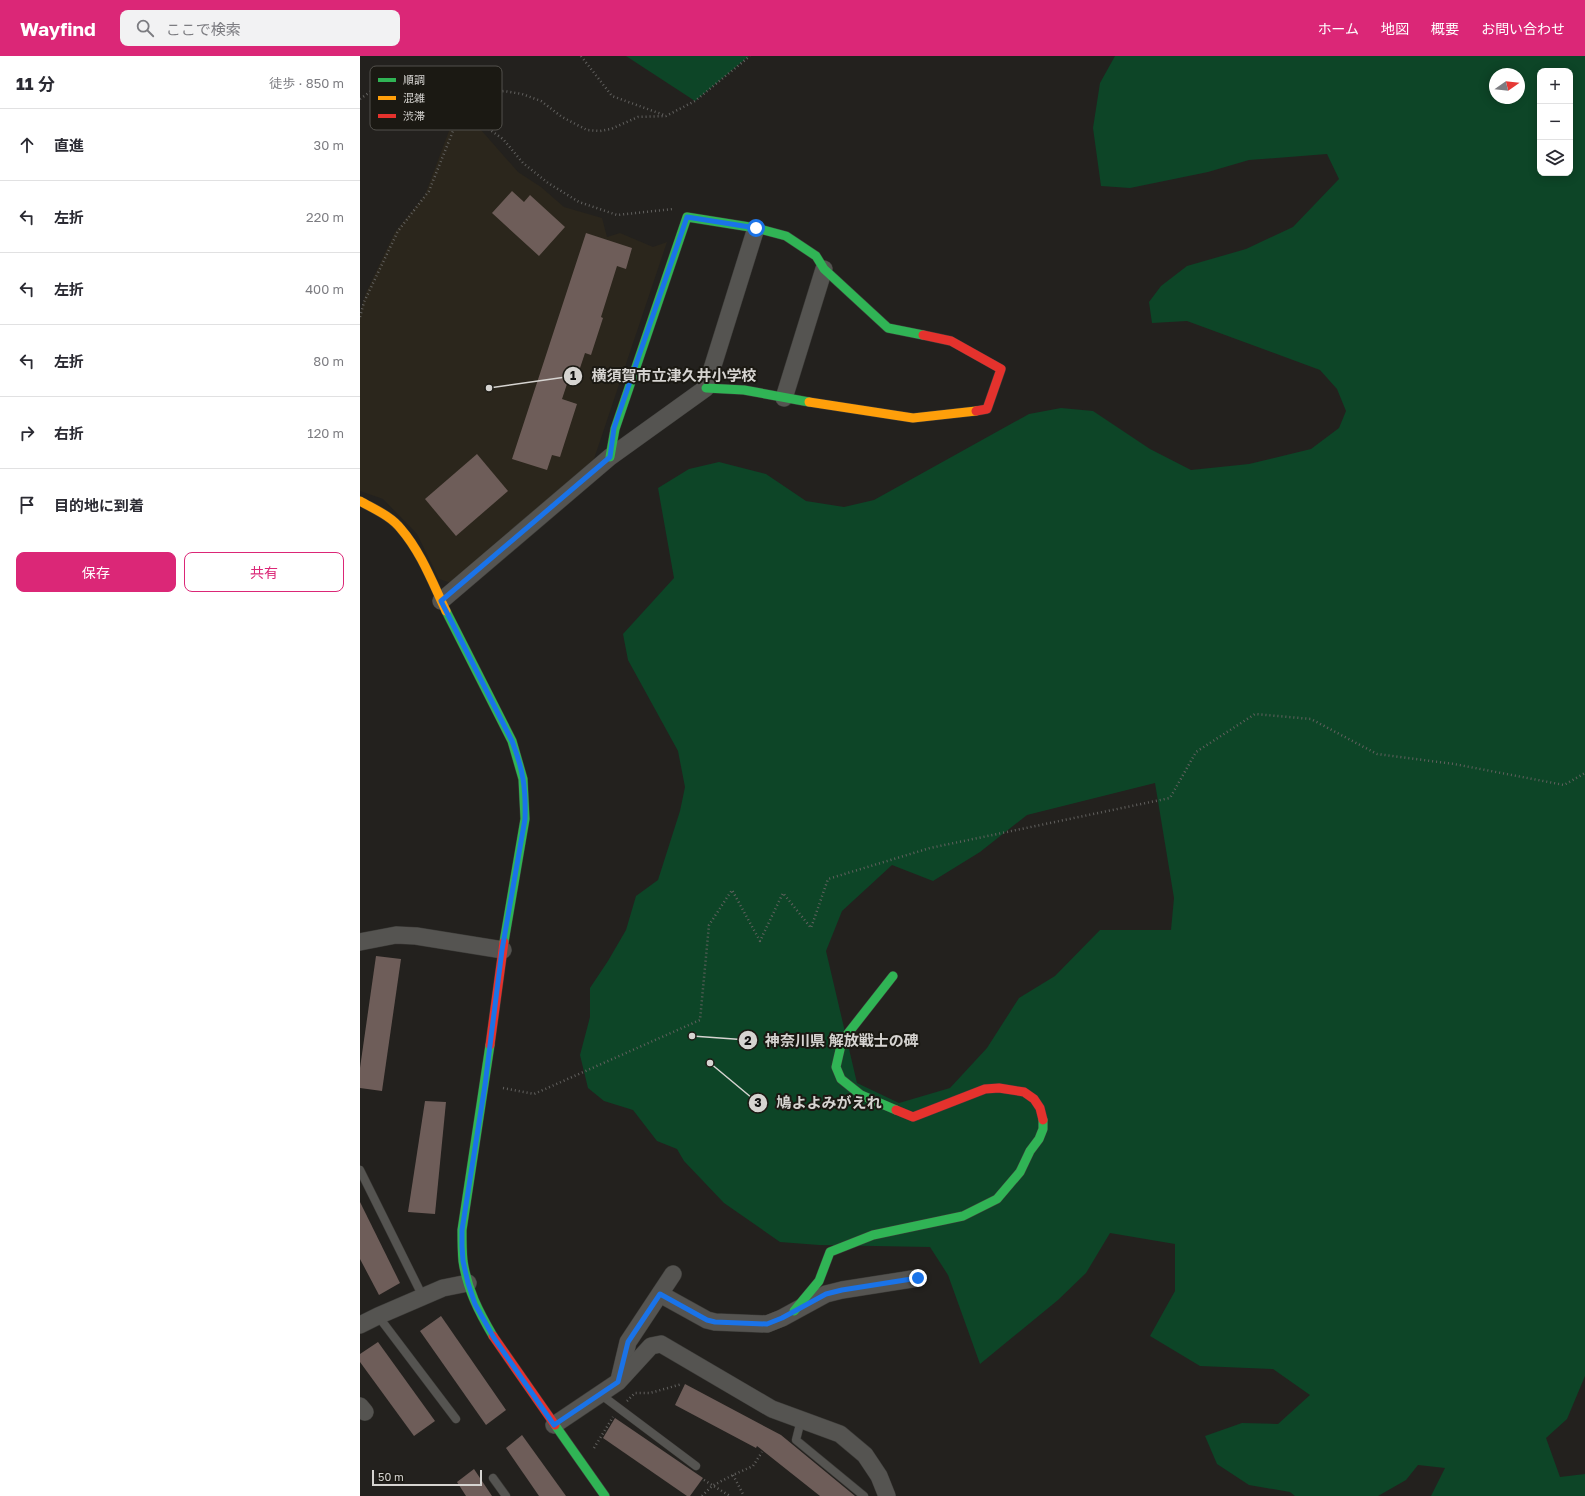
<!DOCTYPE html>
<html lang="ja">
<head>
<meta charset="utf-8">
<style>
	:root { --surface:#fff; --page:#f2f2f3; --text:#2b2b33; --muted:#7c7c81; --line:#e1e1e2; --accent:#db2777 }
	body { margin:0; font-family:"Golos Text","Noto Sans JP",sans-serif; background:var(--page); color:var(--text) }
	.controls { position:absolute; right:12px; top:12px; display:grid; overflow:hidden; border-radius:8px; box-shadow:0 2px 10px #0003 }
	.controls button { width:36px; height:36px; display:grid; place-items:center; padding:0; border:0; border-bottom:1px solid var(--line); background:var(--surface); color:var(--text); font:20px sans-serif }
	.compass { position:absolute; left:1129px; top:12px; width:36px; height:36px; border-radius:50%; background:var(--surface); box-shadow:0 2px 10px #0003; rotate:76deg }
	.scale { position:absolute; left:12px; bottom:10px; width:110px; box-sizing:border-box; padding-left:4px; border:2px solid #d6d4d1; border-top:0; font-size:11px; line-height:14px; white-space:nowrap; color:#d6d4d1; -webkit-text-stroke:3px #1b1913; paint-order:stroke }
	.stop { position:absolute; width:12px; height:12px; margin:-9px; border:3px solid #1a73e8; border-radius:50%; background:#fff }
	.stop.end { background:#1a73e8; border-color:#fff; box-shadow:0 1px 4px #0008 }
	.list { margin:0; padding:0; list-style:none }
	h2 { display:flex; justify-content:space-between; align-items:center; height:52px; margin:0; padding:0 16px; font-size:17px }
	h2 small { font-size:13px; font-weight:400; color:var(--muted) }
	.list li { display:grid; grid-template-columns:26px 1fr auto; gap:12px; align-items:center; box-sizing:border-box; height:72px; padding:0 16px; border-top:1px solid var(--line) }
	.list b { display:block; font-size:15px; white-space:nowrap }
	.list em { font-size:13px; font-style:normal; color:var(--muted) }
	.actions { display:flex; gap:8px; padding:12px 16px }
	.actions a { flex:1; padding:9px 0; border:1px solid var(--accent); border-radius:8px; text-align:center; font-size:14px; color:var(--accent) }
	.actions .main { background:var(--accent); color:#fff }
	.icon { flex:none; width:22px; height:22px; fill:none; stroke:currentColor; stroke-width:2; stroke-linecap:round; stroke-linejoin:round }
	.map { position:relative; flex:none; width:1225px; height:1440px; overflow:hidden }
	header { display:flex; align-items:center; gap:24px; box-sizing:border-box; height:56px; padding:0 20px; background:var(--accent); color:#fff }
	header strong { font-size:19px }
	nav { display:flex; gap:22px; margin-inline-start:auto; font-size:14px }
	.search { width:280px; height:36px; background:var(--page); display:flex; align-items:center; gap:10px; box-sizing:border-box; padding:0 14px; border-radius:8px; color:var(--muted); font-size:15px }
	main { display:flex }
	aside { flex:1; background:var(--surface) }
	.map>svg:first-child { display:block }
</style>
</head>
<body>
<header>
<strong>Wayfind</strong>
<div class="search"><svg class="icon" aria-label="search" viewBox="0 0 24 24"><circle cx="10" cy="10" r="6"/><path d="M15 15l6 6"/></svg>ここで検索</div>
<nav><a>ホーム</a><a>地図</a><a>概要</a><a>お問い合わせ</a></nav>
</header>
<main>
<aside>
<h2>11 分<small>徒歩 · 850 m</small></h2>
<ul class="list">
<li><svg class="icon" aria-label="ahead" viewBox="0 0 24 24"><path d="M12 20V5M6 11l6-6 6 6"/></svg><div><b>直進</b></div><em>30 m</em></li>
<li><svg class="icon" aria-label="left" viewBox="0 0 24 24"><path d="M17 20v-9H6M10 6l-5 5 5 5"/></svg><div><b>左折</b></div><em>220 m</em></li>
<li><svg class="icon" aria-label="left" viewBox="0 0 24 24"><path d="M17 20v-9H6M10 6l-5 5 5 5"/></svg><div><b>左折</b></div><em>400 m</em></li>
<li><svg class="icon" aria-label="left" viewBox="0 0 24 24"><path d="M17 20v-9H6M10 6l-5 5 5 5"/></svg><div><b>左折</b></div><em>80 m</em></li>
<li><svg class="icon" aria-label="right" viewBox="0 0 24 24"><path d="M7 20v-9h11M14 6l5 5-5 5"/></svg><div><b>右折</b></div><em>120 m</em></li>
<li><svg class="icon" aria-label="arrive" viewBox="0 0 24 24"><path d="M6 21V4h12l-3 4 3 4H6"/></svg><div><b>目的地に到着</b></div></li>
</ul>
<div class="actions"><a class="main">保存</a><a>共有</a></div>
</aside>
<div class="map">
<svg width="1225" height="1440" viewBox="0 0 1225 1440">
	<rect width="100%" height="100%" fill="#23211e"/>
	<polygon fill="#2b261c" points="95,59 122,75 158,116 181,131 204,151 242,162 247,181 260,177 293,191 307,186 233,406 91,527 79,523 57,478 23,443 0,435 0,257 6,237 35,176 65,139"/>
	<g fill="#0d4527" fill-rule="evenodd">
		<polygon points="266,0 389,0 335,45"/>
		<path d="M755,0h470v1320l-18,43 -21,19 14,39 25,-3v22h-154l14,-28 -27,-3 -12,15 -28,16h-83l-5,-4 -41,-7 -32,-21 -12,-28 37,-13 36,1 32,-29 -37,-26 -73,-3 -50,-30 25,-45v-47l-65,-11 -24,40 -28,27 -78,64 -32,-89 -18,-28 -111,-2 -39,-3 -56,-39 -40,-42 -7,-12 -20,-8 -24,-31 -29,-9 -16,-13 -8,-33 10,-38v-29l18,-27 18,-31 10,-34 22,-16 22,-69 5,-24 -7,-36 -50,-91 -5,-26 51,-56 -16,-90 31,-19 30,-7 47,12 40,27 38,6 30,-7 155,-86 32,-6 32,3 57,38 41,21 58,-6 62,-15 28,-21 7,-17 -9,-22 -17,-19 -133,-49 -35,2 -3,-21 12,-16 26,-20 59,-17 47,-22 46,-48 -12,-25 -78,6 -41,12 -78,16 -29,-2 -8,-58 7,-45zM1180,15h30v102h-30zM1135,18h24v24h-24zM795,727l19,115 -3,32h-71l-45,46 -36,22 -32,50 -37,40 -51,15 -42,-20 -31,-132 16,-40 50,-46 41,16 47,-29 47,-37z"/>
	</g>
	<g fill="#6e5d59">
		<polygon points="152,135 164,146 170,139 205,171 179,200 132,157"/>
		<polygon points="226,177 272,192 266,213 257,210 241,261 243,262 231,299 225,297 219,315 212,313 202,343 217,348 200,401 192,399 187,414 152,403"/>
		<polygon points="117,398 148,435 96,480 65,443"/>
		<polygon points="16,900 41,903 22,1035 0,1032 0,1012"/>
		<polygon points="65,1045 86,1046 75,1158 48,1156"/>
		<polygon points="0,1146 40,1227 19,1239 0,1203"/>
		<polygon points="81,1260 146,1354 126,1369 60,1275"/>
		<polygon points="18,1286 75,1365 54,1380 0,1306 0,1298"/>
		<polygon points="325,1328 421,1379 495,1440 460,1440 397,1390 396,1392 315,1349"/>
		<polygon points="255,1362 343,1422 330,1440 327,1440 243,1382"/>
		<polygon points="162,1379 206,1440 179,1440 146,1392"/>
		<polygon points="114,1413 132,1440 106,1440 97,1426"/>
	</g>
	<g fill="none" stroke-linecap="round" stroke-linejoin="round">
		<defs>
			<g id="lane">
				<polyline points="0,1114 63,1241"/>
				<polyline points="18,1260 96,1363"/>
				<polyline points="240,1338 336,1410"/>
				<polyline points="441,1364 436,1384 504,1440"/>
				<polyline points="133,1422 146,1440"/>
			</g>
			<g id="street">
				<polyline points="424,342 464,213"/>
				<polyline points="81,545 250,401 346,332 396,172"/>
				<polyline points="0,886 36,879 56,880 143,894"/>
				<polyline points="300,1238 347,1264 355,1266 407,1268 422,1262 466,1238 482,1234 558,1222"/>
				<polyline points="0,1269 18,1260 83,1232 108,1227"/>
				<polyline points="259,1324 268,1286 313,1218"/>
				<polyline points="0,1350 5,1356"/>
				<polyline points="194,1369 258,1326 291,1290 301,1288 412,1353 480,1378 505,1399 519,1420 527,1440"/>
			</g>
			<g id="fast">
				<polyline points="346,332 384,334 449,346"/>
				<polyline points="250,401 255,373 327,161 396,172 426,180 456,200 464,213 528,272 563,279"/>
				<polyline points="86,555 152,685 163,723 165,763 144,886"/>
				<polyline points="533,920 482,985 476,1011 481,1023 501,1039 536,1054"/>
				<path d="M130,989l-28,185c0,10 0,21 1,31 4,28 16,51 30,75"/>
				<polyline points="434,1255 459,1225 470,1196 513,1179 603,1160 637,1143 660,1116 670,1095 679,1083 683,1073 683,1064"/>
				<polyline points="195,1369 245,1440"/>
			</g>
			<g id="slow">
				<polyline points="449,346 553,362 616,355"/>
				<path d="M0,445c14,8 31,15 41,28 20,23 32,55 45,82"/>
			</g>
			<g id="jam">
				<polyline points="563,279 591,285 641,313 627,353 616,355"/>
				<polyline points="130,989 144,886"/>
				<polyline points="536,1054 553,1061 625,1033 639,1032 664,1036 674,1043 680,1052 683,1064"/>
				<polyline points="133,1280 195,1369"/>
			</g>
		</defs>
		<use href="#lane" stroke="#3c3b38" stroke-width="9"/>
		<use href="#street" stroke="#3c3b38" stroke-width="18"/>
		<use href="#fast" stroke="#3c3b38" stroke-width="10"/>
		<use href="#slow" stroke="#3c3b38" stroke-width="10"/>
		<use href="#jam" stroke="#3c3b38" stroke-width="10"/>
		<g stroke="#62615f" stroke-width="2.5" stroke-dasharray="1 3" stroke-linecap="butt">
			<polyline points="221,0 252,40 304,59"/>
			<polyline points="0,43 17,31 37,30 103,50 113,62 143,83 163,107 188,127 219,146 257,159 313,153"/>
			<polyline points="0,261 4,246 38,175 69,135 103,50 119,38 144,35 162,38 181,45 202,61 227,74 240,75 251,73 278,61 306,60 335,45 390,0"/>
			<polyline points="143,1032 174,1038 340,964 349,869 372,834 400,885 423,837 451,872 468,823 570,792 810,742 836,696 895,658 951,663 1017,698 1094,708 1204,729 1225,717"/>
			<polyline points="267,1345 275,1337 290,1337 322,1328"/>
			<polyline points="234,1392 253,1361"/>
			<polyline points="373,1419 384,1440"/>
			<polyline points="344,1424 370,1440"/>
			<polyline points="342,1440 352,1430 373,1419 393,1410 402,1396"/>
		</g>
		<use href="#lane" stroke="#555451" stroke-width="8"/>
		<use href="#street" stroke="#555451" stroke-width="17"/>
		<use href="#fast" stroke="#30b455" stroke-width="9"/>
		<use href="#slow" stroke="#ff9f0a" stroke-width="9"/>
		<use href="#jam" stroke="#e5322d" stroke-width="9"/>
	</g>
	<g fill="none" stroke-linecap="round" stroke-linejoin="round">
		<path stroke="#1a73e8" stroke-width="5" d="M396,172l-69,-11 -73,211 -4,29 -169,144 71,140c11,28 14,47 13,78l-23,131 -17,135 -23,145v16l1,15 5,22 7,21 19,34 60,87 64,-43 10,-40 32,-48 47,26 8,2 52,2 15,-6 44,-24 16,-4 76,-12"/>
	</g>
	<rect x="10" y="10" width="132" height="64" rx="6" fill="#1b1913" stroke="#53514c" stroke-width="1"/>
	<rect x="18" y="22" width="18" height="4" fill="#30b455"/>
	<rect x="18" y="40" width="18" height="4" fill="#ff9f0a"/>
	<rect x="18" y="58" width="18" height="4" fill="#e5322d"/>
	<g font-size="11" fill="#d6d4d1">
		<text x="43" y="28">順調</text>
		<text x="43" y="46">混雑</text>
		<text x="43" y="64">渋滞</text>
	</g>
	<path fill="none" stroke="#d6d4d1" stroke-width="1.5" d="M129 332L213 320M332 980L388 984M350 1007L398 1047"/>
	<g fill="#d6d4d1" stroke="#1b1913" stroke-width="1.5">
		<circle cx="129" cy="332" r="4"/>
		<circle cx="332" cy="980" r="4"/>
		<circle cx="350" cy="1007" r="4"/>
		<circle cx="213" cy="320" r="10"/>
		<circle cx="388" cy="984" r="10"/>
		<circle cx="398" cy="1047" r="10"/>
	</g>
	<g font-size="12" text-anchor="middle" font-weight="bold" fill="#111">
		<text x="213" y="324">1</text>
		<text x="388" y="989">2</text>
		<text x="398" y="1051">3</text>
	</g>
	<g font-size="15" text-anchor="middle" font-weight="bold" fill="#d6d4d1" stroke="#1b1913" stroke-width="4" stroke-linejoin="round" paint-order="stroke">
		<text x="314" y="325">横須賀市立津久井小学校</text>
		<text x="482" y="990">神奈川県 解放戦士の碑</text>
		<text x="469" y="1052">鳩よよみがえれ</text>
	</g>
</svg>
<div class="controls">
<button>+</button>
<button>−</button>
<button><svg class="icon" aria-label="layers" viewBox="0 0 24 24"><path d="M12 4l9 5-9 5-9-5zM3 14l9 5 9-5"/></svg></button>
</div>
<svg class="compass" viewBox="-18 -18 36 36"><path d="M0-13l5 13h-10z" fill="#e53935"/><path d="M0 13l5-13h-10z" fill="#7c7c81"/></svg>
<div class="scale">50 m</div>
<div class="stop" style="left:396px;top:172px"></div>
<div class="stop end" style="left:558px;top:1222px"></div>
</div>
</main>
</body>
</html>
